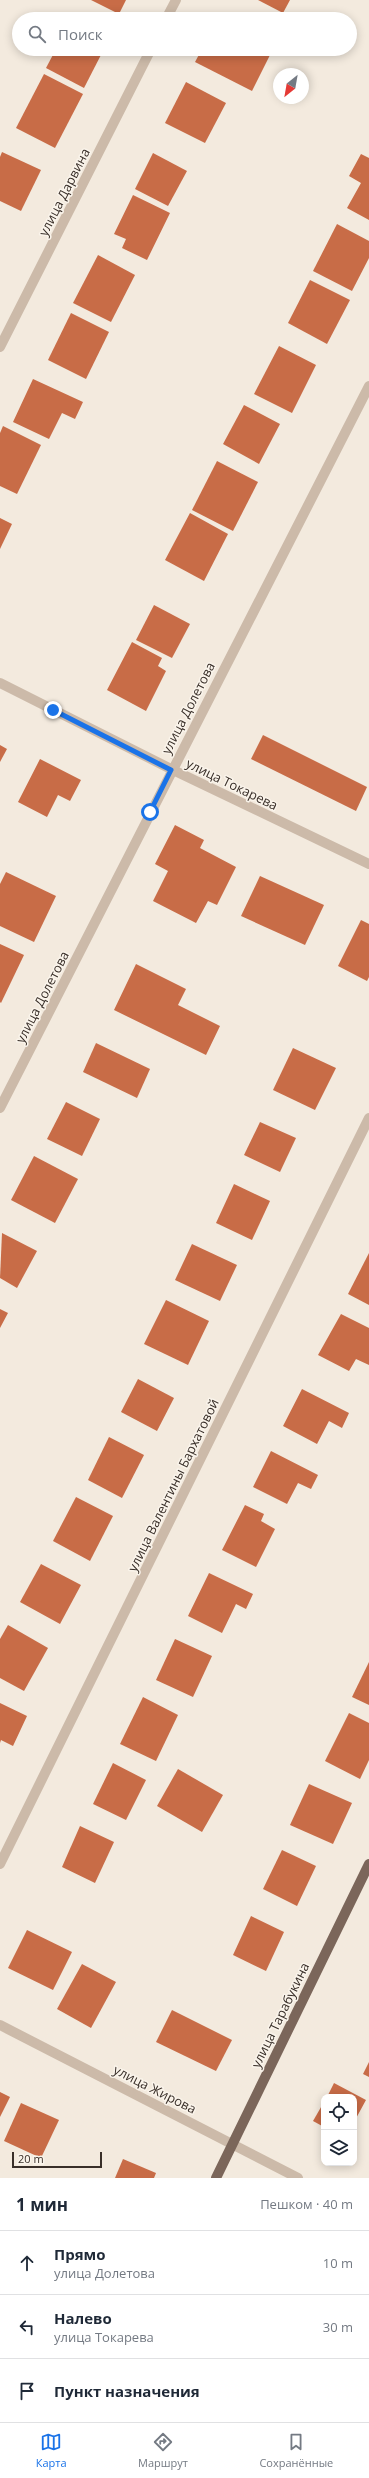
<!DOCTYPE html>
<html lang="ru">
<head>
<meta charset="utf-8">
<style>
	:root { --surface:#fff; --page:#f6f6f7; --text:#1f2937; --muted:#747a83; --line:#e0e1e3; --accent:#1a73e8 }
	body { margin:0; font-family:"Open Sans",sans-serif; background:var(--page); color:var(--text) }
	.controls { position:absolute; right:12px; bottom:12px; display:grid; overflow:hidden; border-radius:8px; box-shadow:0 2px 10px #0003 }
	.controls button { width:36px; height:36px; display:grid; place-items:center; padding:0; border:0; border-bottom:1px solid var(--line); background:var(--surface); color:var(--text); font:20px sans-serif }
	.compass { position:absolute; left:273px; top:68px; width:36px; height:36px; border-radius:50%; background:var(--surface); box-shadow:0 2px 10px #0003; rotate:211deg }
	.scale { position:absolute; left:12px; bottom:10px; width:90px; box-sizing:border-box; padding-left:4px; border:2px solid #392f29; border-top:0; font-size:11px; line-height:14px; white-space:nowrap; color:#392f29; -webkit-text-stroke:3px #faf4eb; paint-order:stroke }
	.stop { position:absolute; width:12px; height:12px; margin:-9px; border:3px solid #1a73e8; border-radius:50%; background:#fff }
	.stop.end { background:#1a73e8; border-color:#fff; box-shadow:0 1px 4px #0008 }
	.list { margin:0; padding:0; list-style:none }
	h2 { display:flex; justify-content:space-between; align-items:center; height:52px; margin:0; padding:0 16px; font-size:17px }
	h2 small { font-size:13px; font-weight:400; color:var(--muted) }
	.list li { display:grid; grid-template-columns:26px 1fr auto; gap:12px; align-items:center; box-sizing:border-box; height:64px; padding:0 16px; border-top:1px solid var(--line) }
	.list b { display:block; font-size:15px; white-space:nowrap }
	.list p { margin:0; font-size:13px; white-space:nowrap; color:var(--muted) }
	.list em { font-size:13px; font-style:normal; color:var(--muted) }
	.icon { flex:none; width:22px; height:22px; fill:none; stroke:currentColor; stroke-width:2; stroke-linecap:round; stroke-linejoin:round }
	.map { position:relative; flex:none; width:369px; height:2178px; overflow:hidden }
	.search { position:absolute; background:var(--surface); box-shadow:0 2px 10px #0003; left:12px; right:12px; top:12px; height:44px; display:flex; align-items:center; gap:10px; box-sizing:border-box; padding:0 14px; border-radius:22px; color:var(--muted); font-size:15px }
	.sheet { height:244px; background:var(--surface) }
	nav { display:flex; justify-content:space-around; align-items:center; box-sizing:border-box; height:56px; border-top:1px solid var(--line); background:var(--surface); font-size:11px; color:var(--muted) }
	nav a { display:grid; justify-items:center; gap:2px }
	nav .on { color:var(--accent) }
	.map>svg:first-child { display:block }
</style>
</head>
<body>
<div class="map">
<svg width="369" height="2178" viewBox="0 0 369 2178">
	<rect width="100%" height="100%" fill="#f3eade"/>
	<g fill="#c86c47">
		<polygon points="91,0 126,0 119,14"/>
		<polygon points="258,0 290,0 283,13"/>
		<polygon points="56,49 104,49 84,88 46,68"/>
		<polygon points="202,49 260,49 270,55 252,91 195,62"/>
		<polygon points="44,74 83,94 55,148 16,128"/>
		<polygon points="186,82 226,103 205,143 165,123"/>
		<polygon points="2,152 41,170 21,211 0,201 0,157"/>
		<polygon points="153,153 187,171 168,206 135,189"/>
		<polygon points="361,154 369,158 369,220 347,208 361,183 349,176"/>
		<polygon points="133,195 170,213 147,260 122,248 126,239 114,234"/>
		<polygon points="337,224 369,241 369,258 352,291 313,271"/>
		<polygon points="98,255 135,275 111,322 73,303"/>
		<polygon points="310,280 350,300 327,344 288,323"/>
		<polygon points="71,313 109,332 86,379 48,360"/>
		<polygon points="279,346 316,365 292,413 254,394"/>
		<polygon points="33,379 83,402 75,419 62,413 49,439 13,422"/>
		<polygon points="244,405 280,424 259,464 223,444"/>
		<polygon points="3,426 41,445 17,494 0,486 0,433"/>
		<polygon points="217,461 258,482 233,531 192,510"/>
		<polygon points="190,513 228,534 204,581 165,560"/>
		<polygon points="0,518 12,524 0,549"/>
		<polygon points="154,605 190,624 172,658 136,640"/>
		<polygon points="132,642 162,658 158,666 166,671 146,711 107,690"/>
		<polygon points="263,735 367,787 356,811 251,759"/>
		<polygon points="0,745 7,749 0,762"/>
		<polygon points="40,759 81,780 70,801 58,795 47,817 18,802"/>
		<polygon points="175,825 204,840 200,848 236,867 217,905 208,901 196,923 153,901 168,871 155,864"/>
		<polygon points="6,872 56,896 34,942 0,926 0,884"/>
		<polygon points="260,876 324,905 305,945 241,916"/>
		<polygon points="361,920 369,924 369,977 367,981 338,966"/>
		<polygon points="0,944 24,955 1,1003 0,1002"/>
		<polygon points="136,964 186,989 178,1005 220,1026 206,1055 114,1010"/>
		<polygon points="96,1043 150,1069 137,1098 83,1072"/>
		<polygon points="293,1048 336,1068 315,1110 273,1090"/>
		<polygon points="66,1102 100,1119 82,1156 47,1139"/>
		<polygon points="260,1122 296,1138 280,1172 244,1155"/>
		<polygon points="34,1156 78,1179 55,1223 11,1200"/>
		<polygon points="234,1184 270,1201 252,1240 216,1223"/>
		<polygon points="2,1233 37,1251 17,1288 0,1278"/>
		<polygon points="192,1244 237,1265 220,1301 175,1280"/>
		<polygon points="369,1253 369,1305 348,1294"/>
		<polygon points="166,1300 209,1321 188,1365 144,1344"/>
		<polygon points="0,1309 8,1313 0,1328"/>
		<polygon points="341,1314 369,1328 369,1365 356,1359 349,1371 318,1355"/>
		<polygon points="138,1379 174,1398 157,1431 121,1412"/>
		<polygon points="302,1389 349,1413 342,1428 329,1421 317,1444 283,1426"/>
		<polygon points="109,1437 144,1455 122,1498 88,1480"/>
		<polygon points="271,1451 318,1475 311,1489 298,1483 287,1504 253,1487"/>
		<polygon points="76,1497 113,1516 90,1561 53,1541"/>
		<polygon points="245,1505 264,1514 261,1521 275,1529 256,1567 222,1550"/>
		<polygon points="41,1564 81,1585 60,1624 20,1602"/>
		<polygon points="209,1573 253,1594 246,1609 236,1604 222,1633 188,1616"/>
		<polygon points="8,1625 48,1648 24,1691 0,1678 0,1639"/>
		<polygon points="175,1639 212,1656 193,1697 156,1680"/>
		<polygon points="369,1662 369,1705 352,1697"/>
		<polygon points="143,1697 178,1715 156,1761 120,1744"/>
		<polygon points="0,1703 27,1716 13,1746 1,1740 0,1743"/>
		<polygon points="349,1713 369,1723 369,1760 360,1779 325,1761"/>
		<polygon points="113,1763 146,1780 126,1820 93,1804"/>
		<polygon points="178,1769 223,1795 202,1832 157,1806"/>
		<polygon points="309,1784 352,1803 333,1844 290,1825"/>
		<polygon points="80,1826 114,1842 95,1883 62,1867"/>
		<polygon points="282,1850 316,1866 297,1906 263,1889"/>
		<polygon points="251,1916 284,1932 266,1971 233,1955"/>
		<polygon points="27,1930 72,1952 53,1990 8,1968"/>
		<polygon points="82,1964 116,1982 91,2028 57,2009"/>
		<polygon points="172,2010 232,2040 216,2071 156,2042"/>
		<polygon points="369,2062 369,2077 363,2074"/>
		<polygon points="334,2083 366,2100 354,2122 354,2097 327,2097"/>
		<polygon points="0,2092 10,2097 0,2117"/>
		<polygon points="324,2102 324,2127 313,2121"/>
		<polygon points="21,2103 59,2120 41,2158 4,2141"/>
		<polygon points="123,2159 156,2173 154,2178 115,2178"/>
	</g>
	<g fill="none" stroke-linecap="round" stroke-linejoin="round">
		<g stroke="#ccbaa9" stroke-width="10">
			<polyline points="166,19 176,0"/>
			<polyline points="0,347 151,49"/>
			<polyline points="0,683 171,769 369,864"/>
			<polyline points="0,1108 369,386"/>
			<polyline points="0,1864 369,1118"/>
			<polyline points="0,2025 298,2178"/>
		</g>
		<polyline stroke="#7b665a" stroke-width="10" points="216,2178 369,1864"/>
	</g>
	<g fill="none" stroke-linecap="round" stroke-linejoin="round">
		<polyline stroke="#1a73e8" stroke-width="5" points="53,710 171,770 150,812"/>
	</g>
	<g text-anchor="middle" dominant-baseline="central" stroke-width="3" stroke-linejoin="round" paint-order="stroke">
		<g font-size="13" fill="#392f29" stroke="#faf4eb">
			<text transform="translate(64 192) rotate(-63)">улица Дарвина</text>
			<text transform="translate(188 708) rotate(-63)">улица Долетова</text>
			<text transform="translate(232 784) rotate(26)">улица Токарева</text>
			<text transform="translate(42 997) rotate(-63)">улица Долетова</text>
			<text transform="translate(173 1485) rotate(-64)">улица Валентины Бархатовой</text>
			<text transform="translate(280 2015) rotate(-64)">улица Тарабукина</text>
			<text transform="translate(155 2089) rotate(27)">улица Жирова</text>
		</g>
	</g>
</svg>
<div class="controls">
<button><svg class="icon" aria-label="locate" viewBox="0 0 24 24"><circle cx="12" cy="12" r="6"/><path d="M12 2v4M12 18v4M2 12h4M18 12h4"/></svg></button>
<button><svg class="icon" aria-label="layers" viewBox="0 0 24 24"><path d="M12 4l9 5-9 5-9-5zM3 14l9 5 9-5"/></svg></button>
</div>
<svg class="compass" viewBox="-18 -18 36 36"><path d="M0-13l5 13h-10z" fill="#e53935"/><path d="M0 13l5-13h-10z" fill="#747a83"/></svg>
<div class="scale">20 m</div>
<div class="stop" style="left:150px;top:812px"></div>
<div class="stop end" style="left:53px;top:710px"></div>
<div class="search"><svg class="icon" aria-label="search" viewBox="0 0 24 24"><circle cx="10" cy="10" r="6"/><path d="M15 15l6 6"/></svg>Поиск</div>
</div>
<section class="sheet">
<h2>1 мин<small>Пешком · 40 m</small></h2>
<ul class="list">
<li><svg class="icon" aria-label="ahead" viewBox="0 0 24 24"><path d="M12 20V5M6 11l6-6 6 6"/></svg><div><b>Прямо</b><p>улица Долетова</p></div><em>10 m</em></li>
<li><svg class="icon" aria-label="left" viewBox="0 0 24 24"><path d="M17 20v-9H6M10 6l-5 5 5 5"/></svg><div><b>Налево</b><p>улица Токарева</p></div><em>30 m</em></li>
<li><svg class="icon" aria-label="arrive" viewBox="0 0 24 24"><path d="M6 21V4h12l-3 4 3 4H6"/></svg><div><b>Пункт назначения</b></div></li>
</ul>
</section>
<nav>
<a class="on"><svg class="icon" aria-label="map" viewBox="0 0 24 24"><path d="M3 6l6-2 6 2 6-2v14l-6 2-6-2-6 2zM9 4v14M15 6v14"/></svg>Карта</a>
<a><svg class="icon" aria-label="directions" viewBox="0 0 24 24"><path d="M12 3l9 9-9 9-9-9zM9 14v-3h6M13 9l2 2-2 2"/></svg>Маршрут</a>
<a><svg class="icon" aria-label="saved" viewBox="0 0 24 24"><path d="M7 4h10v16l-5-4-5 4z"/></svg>Сохранённые</a>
</nav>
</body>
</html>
